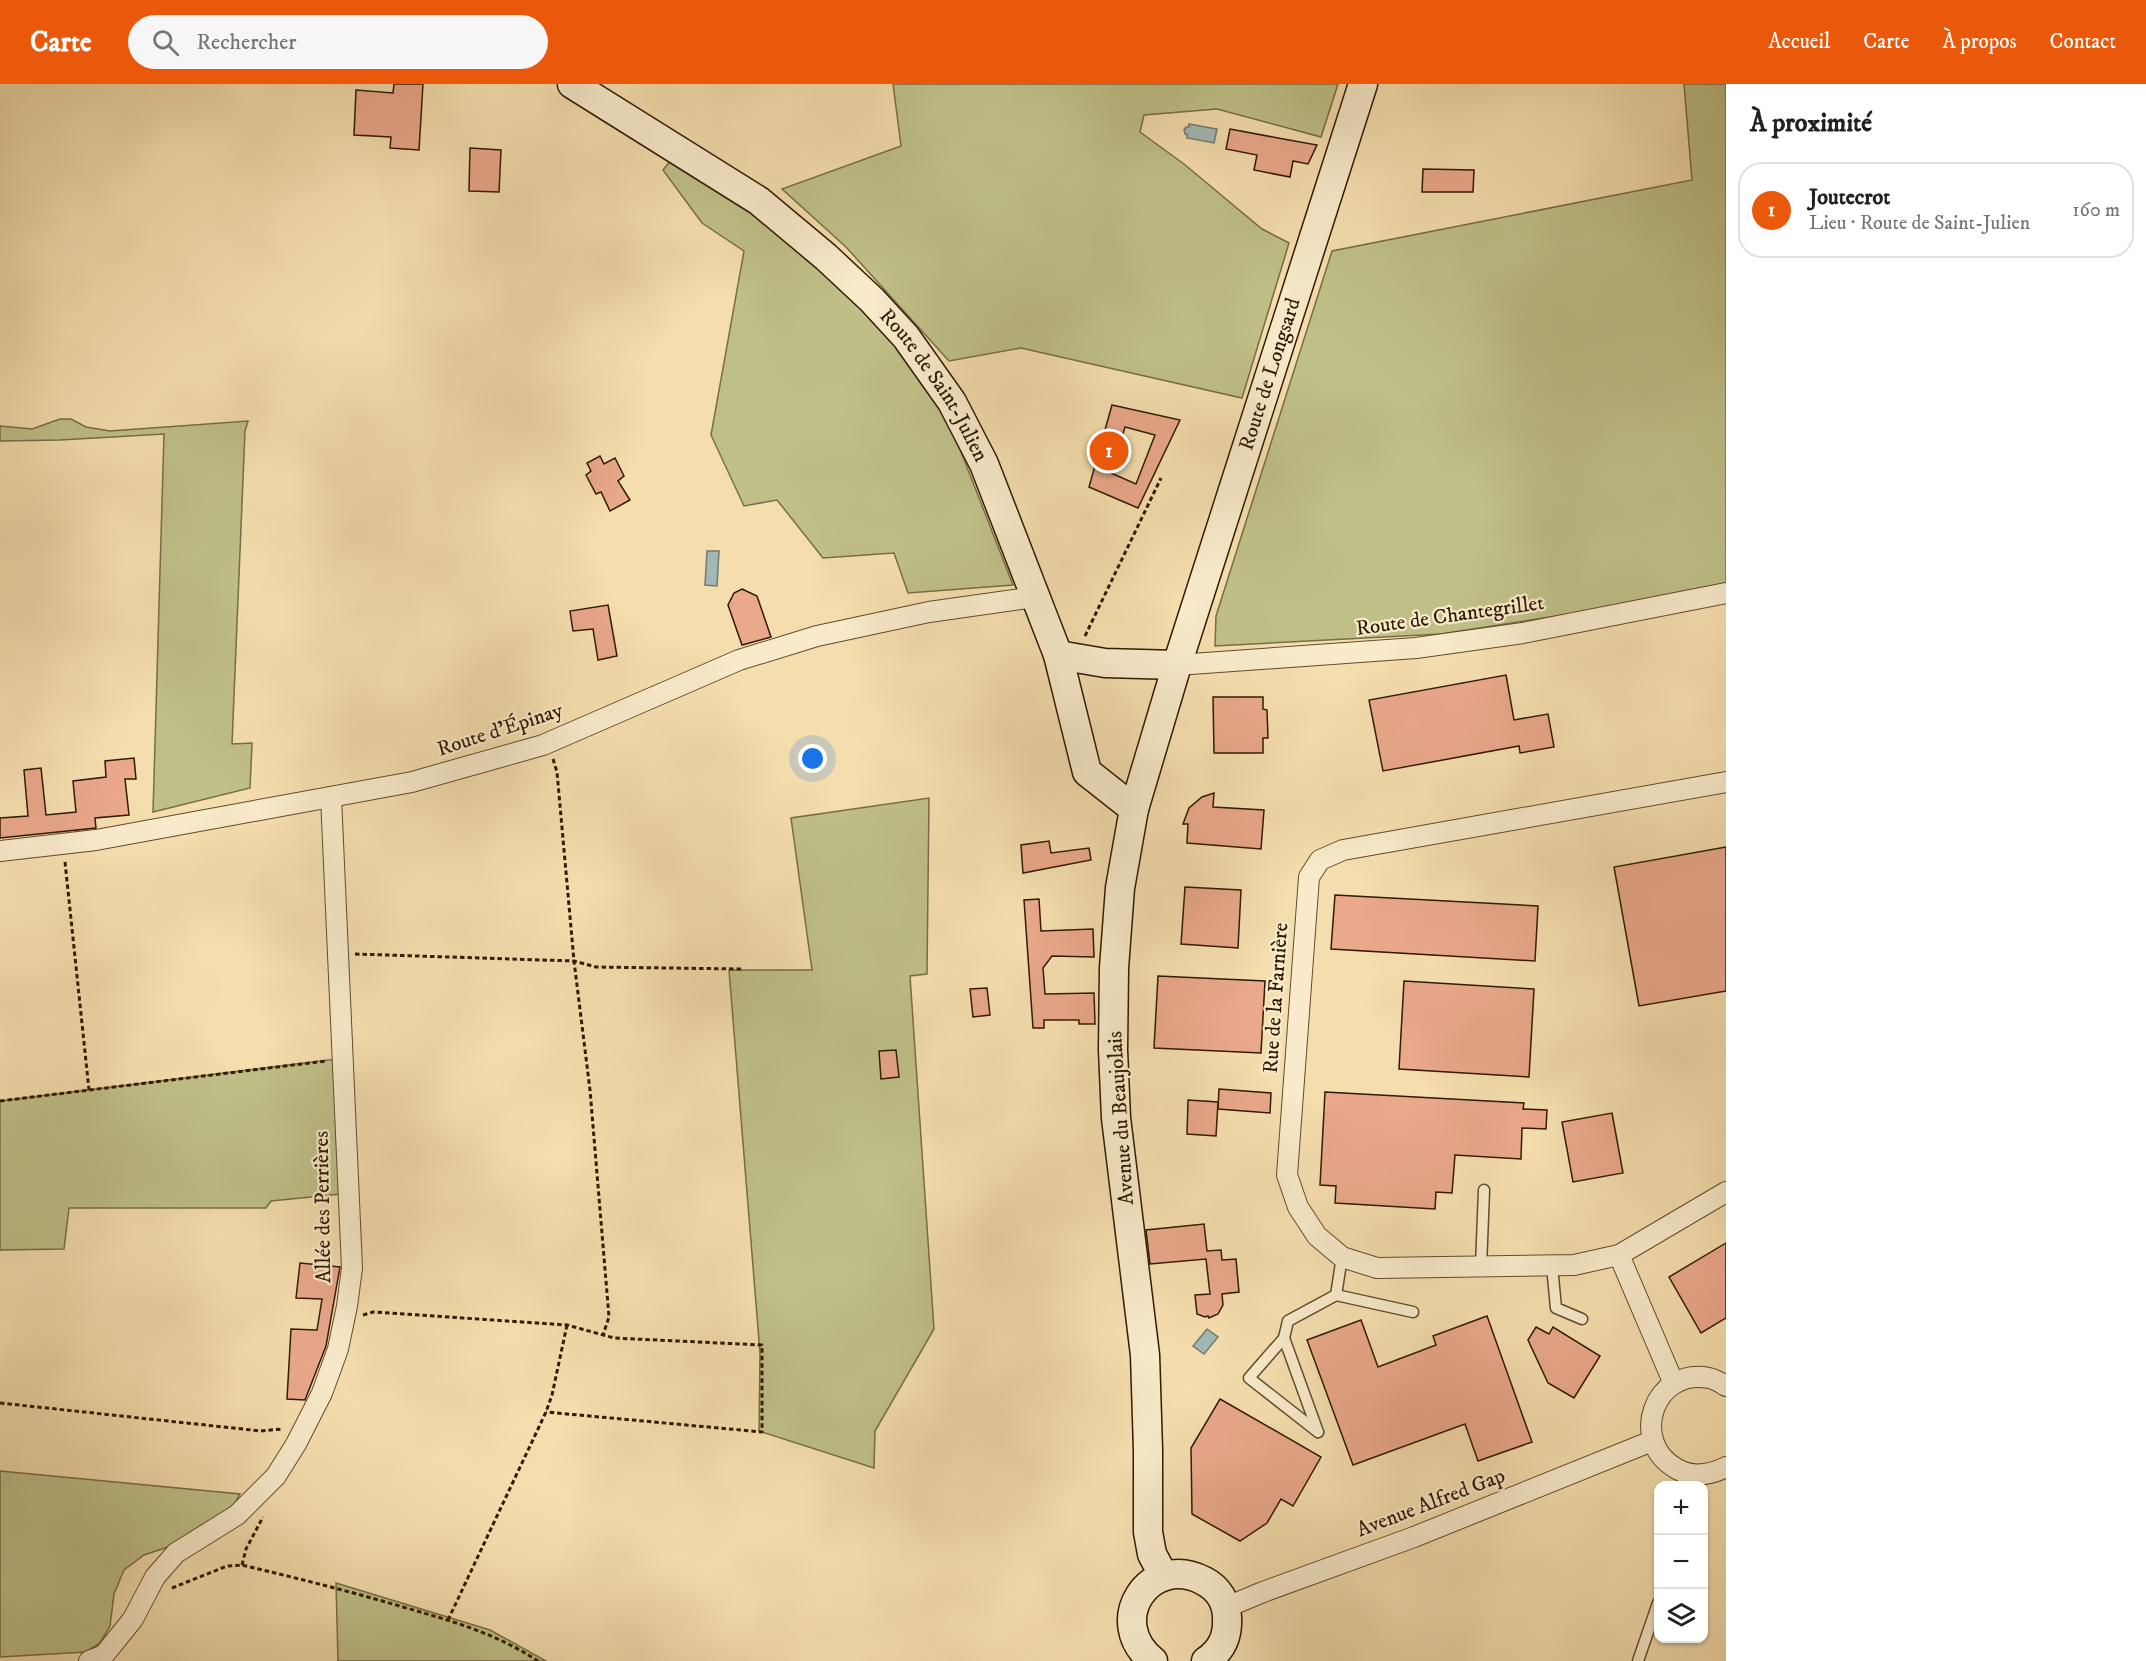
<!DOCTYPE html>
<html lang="fr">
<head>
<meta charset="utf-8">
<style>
	:root { --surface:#fff; --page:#f6f6f6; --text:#202124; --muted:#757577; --line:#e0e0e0; --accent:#ea580c }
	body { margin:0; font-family:"IM FELL DW Pica",serif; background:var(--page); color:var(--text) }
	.controls { position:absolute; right:18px; bottom:18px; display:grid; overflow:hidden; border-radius:12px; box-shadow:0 2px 4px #0004 }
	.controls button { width:54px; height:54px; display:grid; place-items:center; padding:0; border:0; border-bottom:2px solid var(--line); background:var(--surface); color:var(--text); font:30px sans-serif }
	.you { position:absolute; left:813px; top:675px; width:21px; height:21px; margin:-15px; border:4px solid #fff; border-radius:50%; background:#1a73e8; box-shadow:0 0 0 9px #1a73e833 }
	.badge { display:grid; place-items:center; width:39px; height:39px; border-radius:50%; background:var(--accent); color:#fff; font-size:20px; font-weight:700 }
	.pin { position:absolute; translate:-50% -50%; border:3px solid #fff; box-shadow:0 2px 6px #0006 }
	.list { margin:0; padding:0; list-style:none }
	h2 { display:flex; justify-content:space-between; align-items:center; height:78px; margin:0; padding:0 24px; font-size:26px }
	h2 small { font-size:20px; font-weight:400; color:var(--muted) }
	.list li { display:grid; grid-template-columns:39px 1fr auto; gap:18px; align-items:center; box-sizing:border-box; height:96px; margin:0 12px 12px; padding:0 12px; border:2px solid var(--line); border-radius:24px }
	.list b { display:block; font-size:22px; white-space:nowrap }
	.list p { margin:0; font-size:20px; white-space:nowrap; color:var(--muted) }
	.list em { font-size:20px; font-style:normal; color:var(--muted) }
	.icon { flex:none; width:33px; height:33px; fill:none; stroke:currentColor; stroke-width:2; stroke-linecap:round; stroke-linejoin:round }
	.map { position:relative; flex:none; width:1726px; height:1577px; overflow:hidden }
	header { display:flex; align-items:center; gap:36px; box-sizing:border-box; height:84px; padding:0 30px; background:var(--accent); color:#fff }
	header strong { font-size:28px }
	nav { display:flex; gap:33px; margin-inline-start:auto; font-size:21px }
	.search { width:420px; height:54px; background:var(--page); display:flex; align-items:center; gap:15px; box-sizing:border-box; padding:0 21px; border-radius:33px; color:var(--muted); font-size:22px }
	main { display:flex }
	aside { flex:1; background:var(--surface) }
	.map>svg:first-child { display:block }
</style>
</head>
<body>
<header>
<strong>Carte</strong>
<div class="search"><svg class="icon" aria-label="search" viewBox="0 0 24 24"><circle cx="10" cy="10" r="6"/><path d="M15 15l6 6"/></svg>Rechercher</div>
<nav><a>Accueil</a><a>Carte</a><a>À propos</a><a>Contact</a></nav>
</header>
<main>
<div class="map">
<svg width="1726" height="1577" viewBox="0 0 1726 1577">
	<rect width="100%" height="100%" fill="#f5deae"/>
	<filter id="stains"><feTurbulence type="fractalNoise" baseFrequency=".00333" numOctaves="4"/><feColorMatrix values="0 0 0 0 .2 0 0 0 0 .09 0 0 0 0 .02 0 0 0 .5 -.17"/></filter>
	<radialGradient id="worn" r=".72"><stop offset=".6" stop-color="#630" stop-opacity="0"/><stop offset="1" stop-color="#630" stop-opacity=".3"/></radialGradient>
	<g fill="#bfc088" stroke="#786d44" stroke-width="1.5">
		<polygon points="893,0 1338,0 1321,53 1217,25 1144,31 1140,48 1184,80 1262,145 1289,159 1242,314 1021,264 949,277 846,163 782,105 901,62"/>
		<polygon points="1684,0 1726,0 1726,500 1602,525 1441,550 1215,562 1216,532 1332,167 1692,96"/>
		<polygon points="671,76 753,130 850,209 898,259 942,319 1013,501 908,509 894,469 823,474 777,416 744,422 711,351 744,167 702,139 663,86"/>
		<polygon points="60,335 71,335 86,343 110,347 248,337 245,347 232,660 252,659 250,704 153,728 164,350 60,356 0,357 0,342 32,345"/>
		<polygon points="929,714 927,890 910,892 934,1245 875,1347 874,1384 759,1347 760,1269 729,886 812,886 791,734"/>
		<polygon points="336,975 341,1110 271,1117 266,1124 69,1124 64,1165 0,1166 0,1017"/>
		<polygon points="0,1387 240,1410 231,1426 174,1461 144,1471 124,1486 114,1510 110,1542 100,1559 86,1568 0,1573"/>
		<polygon points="336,1499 490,1546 546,1577 338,1577"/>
	</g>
	<g fill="#a1b9b6" stroke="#74796e" stroke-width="1.5">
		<polygon points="1189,40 1217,45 1214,59 1187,54 1187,50 1185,50 1184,46 1186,43 1189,43"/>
		<polygon points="707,467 719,467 717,502 705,501"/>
		<polygon points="1207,1245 1218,1253 1204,1270 1193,1262"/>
	</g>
	<g fill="#eaa88c" stroke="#301a01" stroke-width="1.5" fill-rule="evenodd">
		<polygon points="394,0 423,0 419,66 390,64 391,53 354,51 356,6 393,9"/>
		<polygon points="1230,45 1278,54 1317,61 1308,80 1293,77 1290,93 1254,86 1257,71 1226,65"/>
		<polygon points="470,64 501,66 499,108 469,107"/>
		<polygon points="1423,85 1474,86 1473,108 1422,108"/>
		<path d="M1112,321l68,15 -42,88 -49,-21zM1125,343l30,8 -19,49 -25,-11z"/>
		<polygon points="600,372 604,380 615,374 624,392 618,397 630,416 610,427 601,408 596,410 586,391 591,387 587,379"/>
		<polygon points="742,505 757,512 771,553 742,561 728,521 734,509"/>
		<polygon points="608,521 617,572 598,576 593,545 573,547 570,527"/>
		<polygon points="1506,591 1514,636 1548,630 1554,663 1520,669 1519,662 1383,687 1369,616"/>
		<polygon points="1213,613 1263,613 1263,625 1267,626 1268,654 1263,654 1263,669 1214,669"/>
		<polygon points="134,674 136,695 125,695 129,731 95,734 96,744 0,754 0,734 28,732 24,686 41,684 46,731 76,728 73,697 106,693 105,677"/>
		<polygon points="1214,709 1213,723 1264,726 1261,765 1187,759 1188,740 1183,740 1189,724 1202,713"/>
		<polygon points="1049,757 1051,769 1089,764 1091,776 1023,789 1021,761"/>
		<polygon points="1726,763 1726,907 1639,922 1614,783"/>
		<polygon points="1185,803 1241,806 1238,864 1181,860"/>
		<polygon points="1335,811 1538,822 1535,877 1331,865"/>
		<polygon points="1039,815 1041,847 1093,845 1094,873 1052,872 1043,884 1045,910 1094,909 1095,940 1079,940 1079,936 1044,936 1044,944 1033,944 1024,816"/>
		<polygon points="1158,892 1265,897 1261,969 1154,964"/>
		<polygon points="1404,897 1534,905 1529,993 1399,985"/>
		<polygon points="987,904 990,931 973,933 970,905"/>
		<polygon points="896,966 899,993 881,995 879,967"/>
		<polygon points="1219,1005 1271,1009 1270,1029 1218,1025"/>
		<polygon points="1325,1008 1524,1019 1523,1025 1547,1026 1546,1045 1522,1044 1521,1075 1455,1071 1452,1109 1436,1108 1435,1125 1335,1119 1336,1102 1320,1101"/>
		<polygon points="1188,1016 1218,1018 1216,1052 1187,1050"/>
		<polygon points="1612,1029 1623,1089 1573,1098 1562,1038"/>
		<polygon points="1204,1140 1207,1167 1221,1166 1222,1176 1236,1175 1239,1208 1222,1210 1223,1221 1218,1230 1209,1234 1208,1232 1205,1233 1197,1230 1195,1211 1210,1210 1206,1175 1150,1180 1146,1146"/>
		<polygon points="1726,1159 1726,1234 1701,1249 1669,1193"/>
		<polygon points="300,1179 340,1183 326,1262 305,1316 287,1315 291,1245 317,1246 322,1215 296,1214"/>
		<polygon points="1487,1232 1532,1358 1478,1377 1465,1340 1353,1381 1307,1256 1361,1236 1378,1283 1436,1261 1433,1252"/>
		<polygon points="1536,1243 1549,1250 1553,1243 1600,1272 1574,1314 1548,1299 1528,1256"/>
		<polygon points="1220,1315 1321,1373 1293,1422 1281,1415 1267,1439 1240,1457 1192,1430 1191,1364"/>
	</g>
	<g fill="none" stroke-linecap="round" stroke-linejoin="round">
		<defs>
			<g id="service">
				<polyline points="1552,1182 1556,1224 1582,1235"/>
				<polyline points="1481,1183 1484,1106"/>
				<polyline points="1336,1211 1413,1228"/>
				<polyline points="1284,1254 1249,1294 1318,1348"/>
				<polyline points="1318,1348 1284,1254 1288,1237 1336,1211 1342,1173"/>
				<polyline points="1638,1577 1658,1519"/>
			</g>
			<g id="minor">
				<polyline points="1177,581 1416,564 1523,549 1726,509"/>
				<polyline points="1726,698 1343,766 1320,776 1309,793 1287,1091 1298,1123 1317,1152 1342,1173 1377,1184 1574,1181 1619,1171 1726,1108"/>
				<polyline points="0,767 96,756 412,698 543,661 739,576 817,552 929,528 1035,513"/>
				<polyline points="1619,1171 1674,1300"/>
				<path d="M1726,1302c-5,-3 -11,-7 -17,-8 -55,-11 -81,64 -32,91 16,9 33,6 49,-2"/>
				<polyline points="1227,1523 1263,1508 1414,1453 1652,1357"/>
				<polyline points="89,1577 104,1571 133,1535 155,1493 176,1469 237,1431 276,1392 296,1360 322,1309 338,1265 347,1222 352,1184 331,713"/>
			</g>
			<g id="secondary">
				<path id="s1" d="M572,0l187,117 67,56 46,43 34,37 46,65 32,62 74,191 29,117 47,37"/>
				<polyline points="1058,571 1105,579 1177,581"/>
				<path id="s2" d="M1163,1491l-11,-21 -4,-22v-82l-3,-95 -29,-237 -3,-68 1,-82 6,-80 14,-79 43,-144 186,-581"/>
				<path d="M1153,1577c-49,-39 -4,-109 51,-80 14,7 23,21 23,37 1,18 -5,32 -21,43"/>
			</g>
		</defs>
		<use href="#service" stroke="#614b2c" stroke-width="13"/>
		<use href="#minor" stroke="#614b2c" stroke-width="22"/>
		<use href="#secondary" stroke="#301a01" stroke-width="31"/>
		<g stroke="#301a01" stroke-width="3" stroke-dasharray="4.5 3" stroke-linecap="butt">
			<polyline points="1085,552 1161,394"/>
			<polyline points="553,675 557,688 574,877 590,1006 609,1233 603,1251"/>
			<polyline points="65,778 89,1006"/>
			<polyline points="355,870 574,877 596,883 741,885"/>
			<polyline points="0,1017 326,977"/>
			<polyline points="363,1231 373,1228 567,1241 614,1254 762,1261 762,1348 546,1328"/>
			<polyline points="0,1319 261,1347 282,1345"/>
			<polyline points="242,1481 246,1465 263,1433"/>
			<path d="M172,1504l55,-22 15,-1c54,13 107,26 161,42 49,14 92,26 135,54"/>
			<polyline points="448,1536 546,1328 552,1311 567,1241"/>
		</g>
		<use href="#service" stroke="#f8eaca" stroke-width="10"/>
		<use href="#minor" stroke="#f8eaca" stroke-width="20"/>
		<use href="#secondary" stroke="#f8eaca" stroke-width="28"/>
	</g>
	<g text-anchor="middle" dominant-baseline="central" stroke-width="4.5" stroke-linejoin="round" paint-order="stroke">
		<g font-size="21" fill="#301a01" stroke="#f8eaca">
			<text stroke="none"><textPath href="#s2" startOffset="1228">Route de Longsard</textPath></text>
			<text stroke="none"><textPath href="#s1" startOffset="477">Route de Saint-Julien</textPath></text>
			<text transform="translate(1450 532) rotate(-8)">Route de Chantegrillet</text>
			<text transform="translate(500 646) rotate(-18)">Route d'Épinay</text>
			<text transform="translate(1276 914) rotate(-86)">Rue de la Farnière</text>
			<text transform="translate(1121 1034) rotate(-94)">Avenue du Beaujolais</text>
			<text transform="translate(323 1123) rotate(-91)">Allée des Perrières</text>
			<text transform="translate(1431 1419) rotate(-21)">Avenue Alfred Gap</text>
		</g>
	</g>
	<rect width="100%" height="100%" filter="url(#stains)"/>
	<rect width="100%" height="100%" fill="url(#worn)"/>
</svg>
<div class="controls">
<button>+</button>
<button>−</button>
<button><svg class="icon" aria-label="layers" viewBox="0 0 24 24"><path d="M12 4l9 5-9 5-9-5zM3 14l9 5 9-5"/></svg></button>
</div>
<div class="you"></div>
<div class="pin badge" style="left:1109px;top:367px">1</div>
</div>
<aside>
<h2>À proximité<small></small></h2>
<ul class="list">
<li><span class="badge">1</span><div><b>Joutecrot</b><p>Lieu · Route de Saint-Julien</p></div><em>160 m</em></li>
</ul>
</aside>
</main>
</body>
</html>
